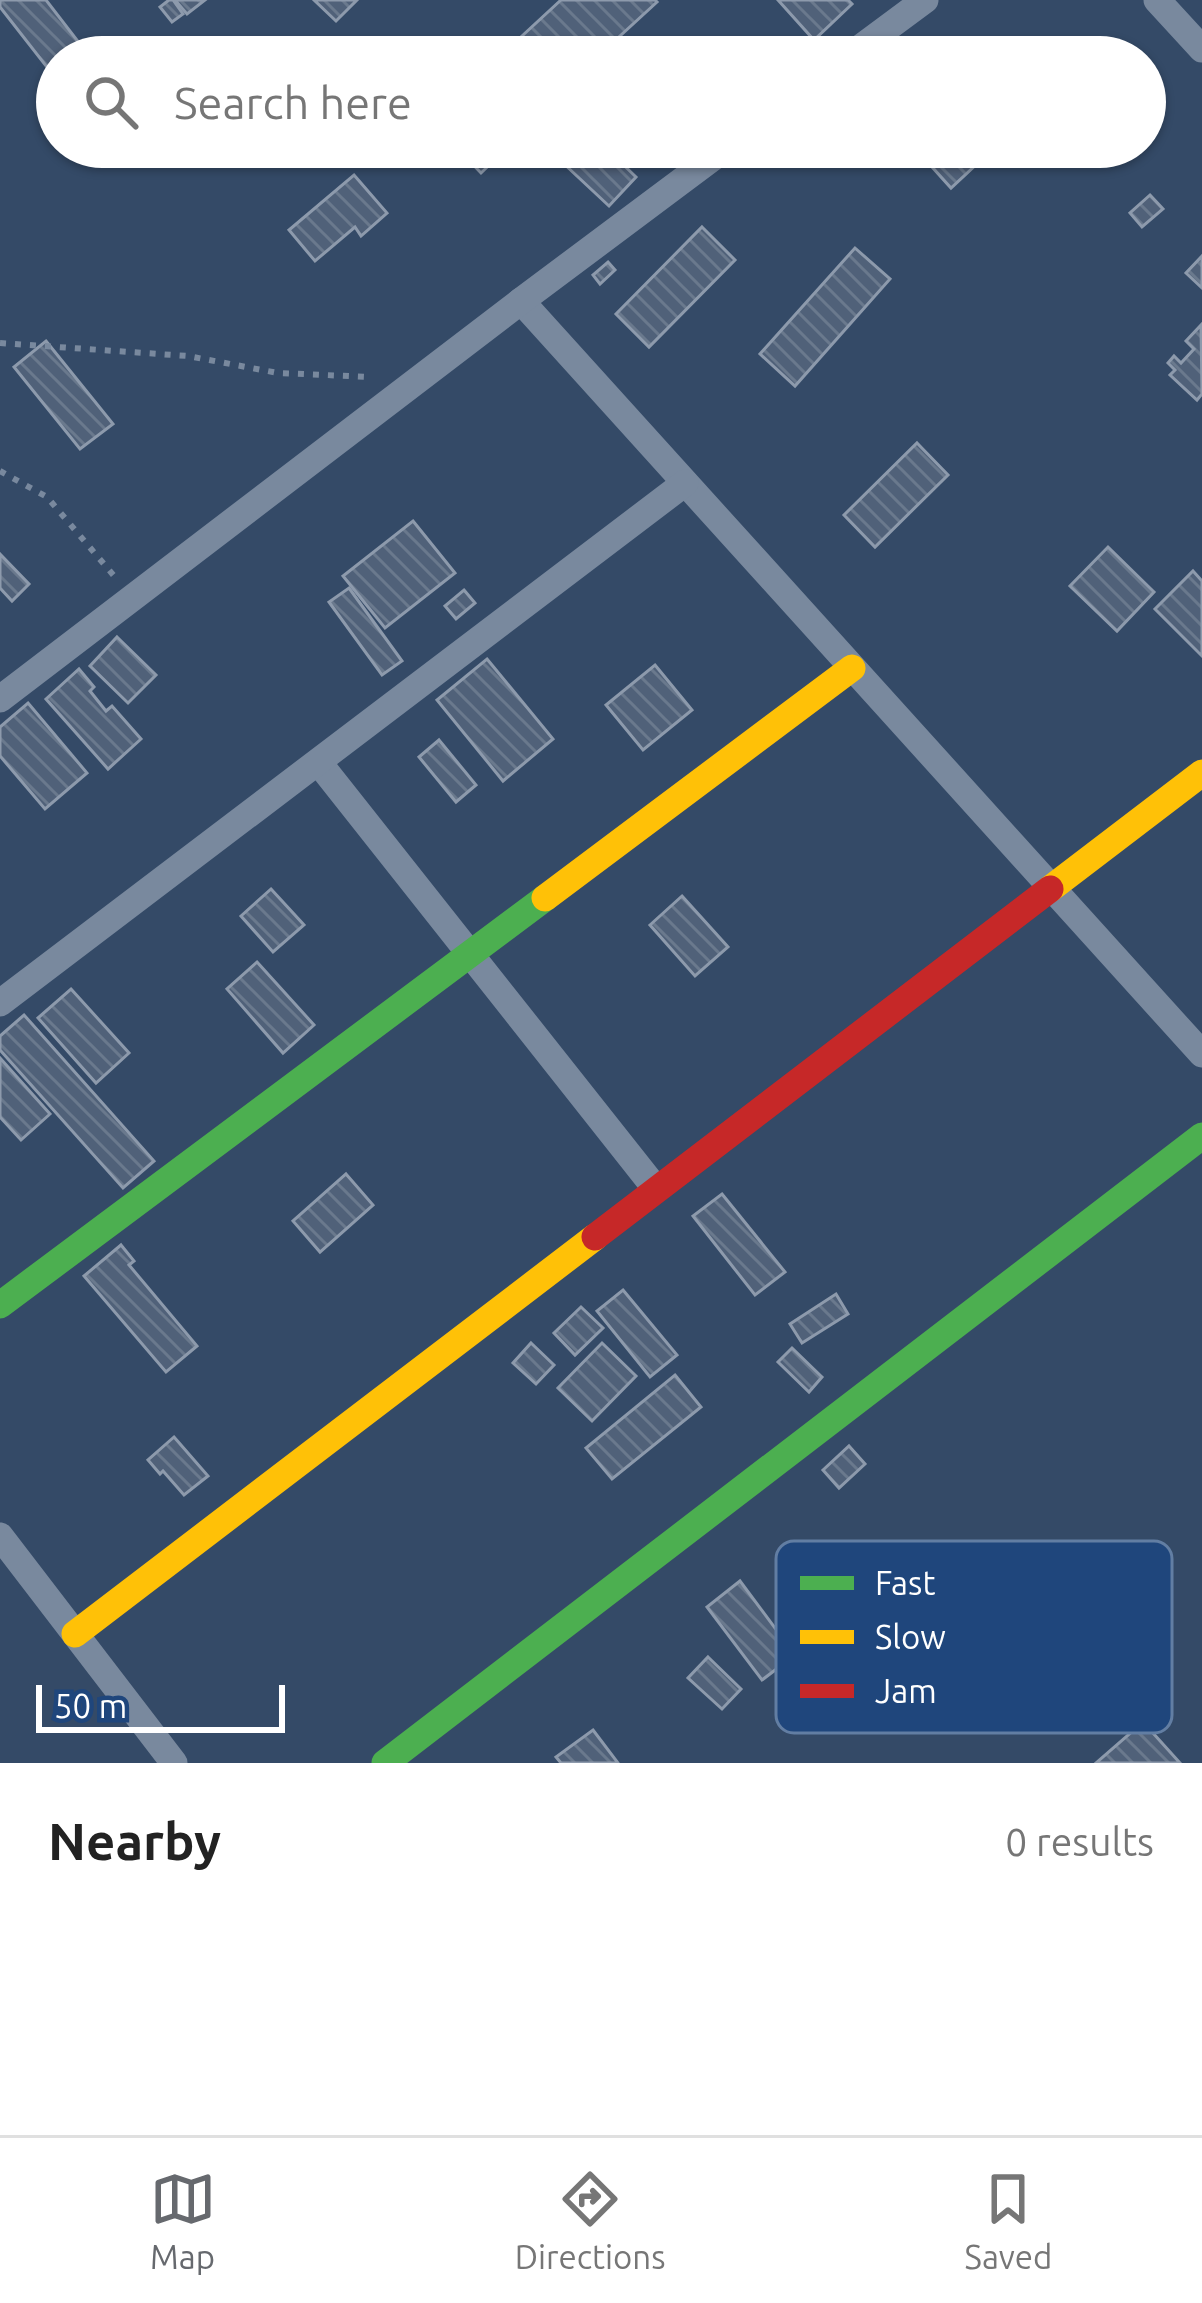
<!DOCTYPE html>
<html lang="en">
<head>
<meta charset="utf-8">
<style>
	:root { --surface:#fff; --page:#f6f6f6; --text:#222; --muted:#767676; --line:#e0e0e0; --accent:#66696e }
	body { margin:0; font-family:Ubuntu,sans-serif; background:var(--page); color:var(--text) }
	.scale { position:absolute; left:36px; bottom:30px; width:249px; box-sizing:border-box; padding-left:12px; border:6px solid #fff; border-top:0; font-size:33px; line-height:42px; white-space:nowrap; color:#fff; -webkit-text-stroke:9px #1f467c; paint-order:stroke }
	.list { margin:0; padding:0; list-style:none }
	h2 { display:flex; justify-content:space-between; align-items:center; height:156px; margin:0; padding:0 48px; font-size:51px }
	h2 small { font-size:39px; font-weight:400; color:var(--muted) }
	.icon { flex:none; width:66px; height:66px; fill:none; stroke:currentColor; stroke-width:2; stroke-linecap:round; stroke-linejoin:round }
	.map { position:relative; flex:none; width:1202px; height:1763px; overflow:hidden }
	.search { position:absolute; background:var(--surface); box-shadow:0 3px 9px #0004; left:36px; right:36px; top:36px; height:132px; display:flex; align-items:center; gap:30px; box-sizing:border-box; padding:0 42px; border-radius:66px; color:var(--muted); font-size:45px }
	.sheet { height:372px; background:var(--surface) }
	nav { display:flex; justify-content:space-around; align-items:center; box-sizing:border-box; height:168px; border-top:3px solid var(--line); background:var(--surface); font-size:33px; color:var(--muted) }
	nav a { display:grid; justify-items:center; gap:6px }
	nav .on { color:var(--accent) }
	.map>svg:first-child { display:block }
</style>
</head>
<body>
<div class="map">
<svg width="1202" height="1763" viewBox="0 0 1202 1763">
	<defs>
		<pattern id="building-back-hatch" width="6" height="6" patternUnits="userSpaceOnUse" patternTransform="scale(3)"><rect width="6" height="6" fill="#506179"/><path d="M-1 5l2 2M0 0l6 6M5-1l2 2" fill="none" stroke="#6a798d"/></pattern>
	</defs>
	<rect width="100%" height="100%" fill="#344a67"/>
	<g fill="url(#building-back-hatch)" stroke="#8d9aac" stroke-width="3">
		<polygon points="0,0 46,0 90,57 57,57 57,80 0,7"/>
		<polygon points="169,0 173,0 183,14 172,22 160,7"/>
		<polygon points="175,0 205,0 187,14"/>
		<polygon points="314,0 357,0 336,21"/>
		<polygon points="561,0 655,0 657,2 597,57 542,57 522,36"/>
		<polygon points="778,0 848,0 852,4 814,40"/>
		<polygon points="782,38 800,53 797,57 779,57 771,51"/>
		<polygon points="936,44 948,57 923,57"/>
		<polygon points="460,147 508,147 481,173 458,149"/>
		<polygon points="546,147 605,147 636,177 609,206"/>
		<polygon points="936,147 995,147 951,188 924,158"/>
		<polygon points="354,175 387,213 361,236 355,227 315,261 289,230"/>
		<polygon points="1150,195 1163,209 1142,227 1130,213"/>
		<polygon points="702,227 735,260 649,347 616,314"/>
		<polygon points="855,248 890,279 795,386 760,354"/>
		<polygon points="1202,256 1202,288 1186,273"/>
		<polygon points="608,262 615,270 600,284 593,275"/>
		<polygon points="1201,325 1202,394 1197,400 1170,375 1175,370 1168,363 1174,356 1181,363 1194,349 1186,341"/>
		<polygon points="46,341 113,424 80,449 14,367"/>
		<polygon points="917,443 948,475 875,547 844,515"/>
		<polygon points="413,521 455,573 385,628 343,576"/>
		<polygon points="1108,547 1154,592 1117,631 1070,586"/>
		<polygon points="0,554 29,584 12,601 0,588"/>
		<polygon points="1193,571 1202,581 1202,656 1155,609"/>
		<polygon points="349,588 402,661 382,675 329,602"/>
		<polygon points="464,590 475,603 456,619 445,606"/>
		<polygon points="117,637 156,675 128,703 90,666"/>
		<polygon points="487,659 553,739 503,781 437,700"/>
		<polygon points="655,665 692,710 643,750 606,705"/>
		<polygon points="79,669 94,687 90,691 106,711 112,706 141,739 108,769 46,699"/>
		<polygon points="28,703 87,773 45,809 0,756 0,727"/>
		<polygon points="439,740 476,785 456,802 419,757"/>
		<polygon points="271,889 304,925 273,952 241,916"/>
		<polygon points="682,896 728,947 695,976 650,925"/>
		<polygon points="257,962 314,1025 283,1053 227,989"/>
		<polygon points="71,989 129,1053 96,1083 38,1018"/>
		<polygon points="24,1015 154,1161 123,1188 0,1050 0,1036"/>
		<polygon points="0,1058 50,1114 21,1140 0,1117"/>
		<polygon points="346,1174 373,1205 320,1252 293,1221"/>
		<polygon points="722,1194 785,1272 755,1295 693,1216"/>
		<polygon points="121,1245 134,1261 129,1265 197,1346 166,1372 84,1276"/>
		<polygon points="623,1290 677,1355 650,1377 597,1311"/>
		<polygon points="836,1294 848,1314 802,1343 790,1324"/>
		<polygon points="581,1307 603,1328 575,1355 554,1333"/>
		<polygon points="531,1343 554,1365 536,1384 513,1363"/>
		<polygon points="602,1343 636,1376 592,1421 558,1388"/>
		<polygon points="792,1348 822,1377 809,1392 778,1362"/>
		<polygon points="675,1375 701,1407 612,1479 586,1448"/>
		<polygon points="174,1437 208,1476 184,1495 163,1471 160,1474 148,1460"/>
		<polygon points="849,1446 865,1464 839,1488 823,1470"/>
		<polygon points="740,1581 795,1655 762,1680 707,1607"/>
		<polygon points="708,1657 741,1689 722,1709 688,1678"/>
		<polygon points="1143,1722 1180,1763 1096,1763"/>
		<polygon points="593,1730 618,1763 561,1763 556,1757"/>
	</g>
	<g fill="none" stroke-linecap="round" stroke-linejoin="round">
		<g stroke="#79899e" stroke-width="6" stroke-dasharray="6 9" stroke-linecap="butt">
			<polyline points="0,343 188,356 278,373 372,377"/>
			<polyline points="0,471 47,497 115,577"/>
		</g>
		<g stroke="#79899e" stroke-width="27">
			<polyline points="1157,0 1202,49"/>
			<polyline points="848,57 925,0"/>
			<polyline points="521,301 1202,1054"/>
			<polyline points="0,699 521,301 727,147"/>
			<polyline points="319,763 656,1189"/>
			<polyline points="0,1003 685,483"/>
			<polyline points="0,1536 174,1763"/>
		</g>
		<g stroke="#4caf50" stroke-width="27">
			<polyline points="0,1305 545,898"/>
			<polyline points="385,1763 1202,1136"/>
		</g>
		<g stroke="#ffc107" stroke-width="27">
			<polyline points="1050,889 1202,773"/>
			<polyline points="545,898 852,668"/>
			<polyline points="75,1634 595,1237"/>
		</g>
		<polyline stroke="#c62828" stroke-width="27" points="595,1237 1050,889"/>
	</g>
	<rect x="776" y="1541" width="396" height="192" rx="18" fill="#1f467c" stroke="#627ea3" stroke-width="3"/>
	<rect x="800" y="1576" width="54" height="14" fill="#4caf50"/>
	<rect x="800" y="1630" width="54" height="14" fill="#ffc107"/>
	<rect x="800" y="1684" width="54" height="14" fill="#c62828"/>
	<g font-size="33" fill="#fff">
		<text x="875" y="1595">Fast</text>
		<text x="875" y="1649">Slow</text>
		<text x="875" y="1703">Jam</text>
	</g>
</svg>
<div class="scale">50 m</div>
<div class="search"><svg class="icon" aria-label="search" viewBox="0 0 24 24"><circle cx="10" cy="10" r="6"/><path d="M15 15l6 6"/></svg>Search here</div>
</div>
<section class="sheet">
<h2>Nearby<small>0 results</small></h2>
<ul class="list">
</ul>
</section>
<nav>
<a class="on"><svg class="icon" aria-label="map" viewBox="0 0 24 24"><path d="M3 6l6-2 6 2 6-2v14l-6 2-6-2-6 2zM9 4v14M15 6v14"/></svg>Map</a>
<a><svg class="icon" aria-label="directions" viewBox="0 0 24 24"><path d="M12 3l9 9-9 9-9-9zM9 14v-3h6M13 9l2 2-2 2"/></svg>Directions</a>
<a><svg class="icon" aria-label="saved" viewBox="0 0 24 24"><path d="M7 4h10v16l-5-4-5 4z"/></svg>Saved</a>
</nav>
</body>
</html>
